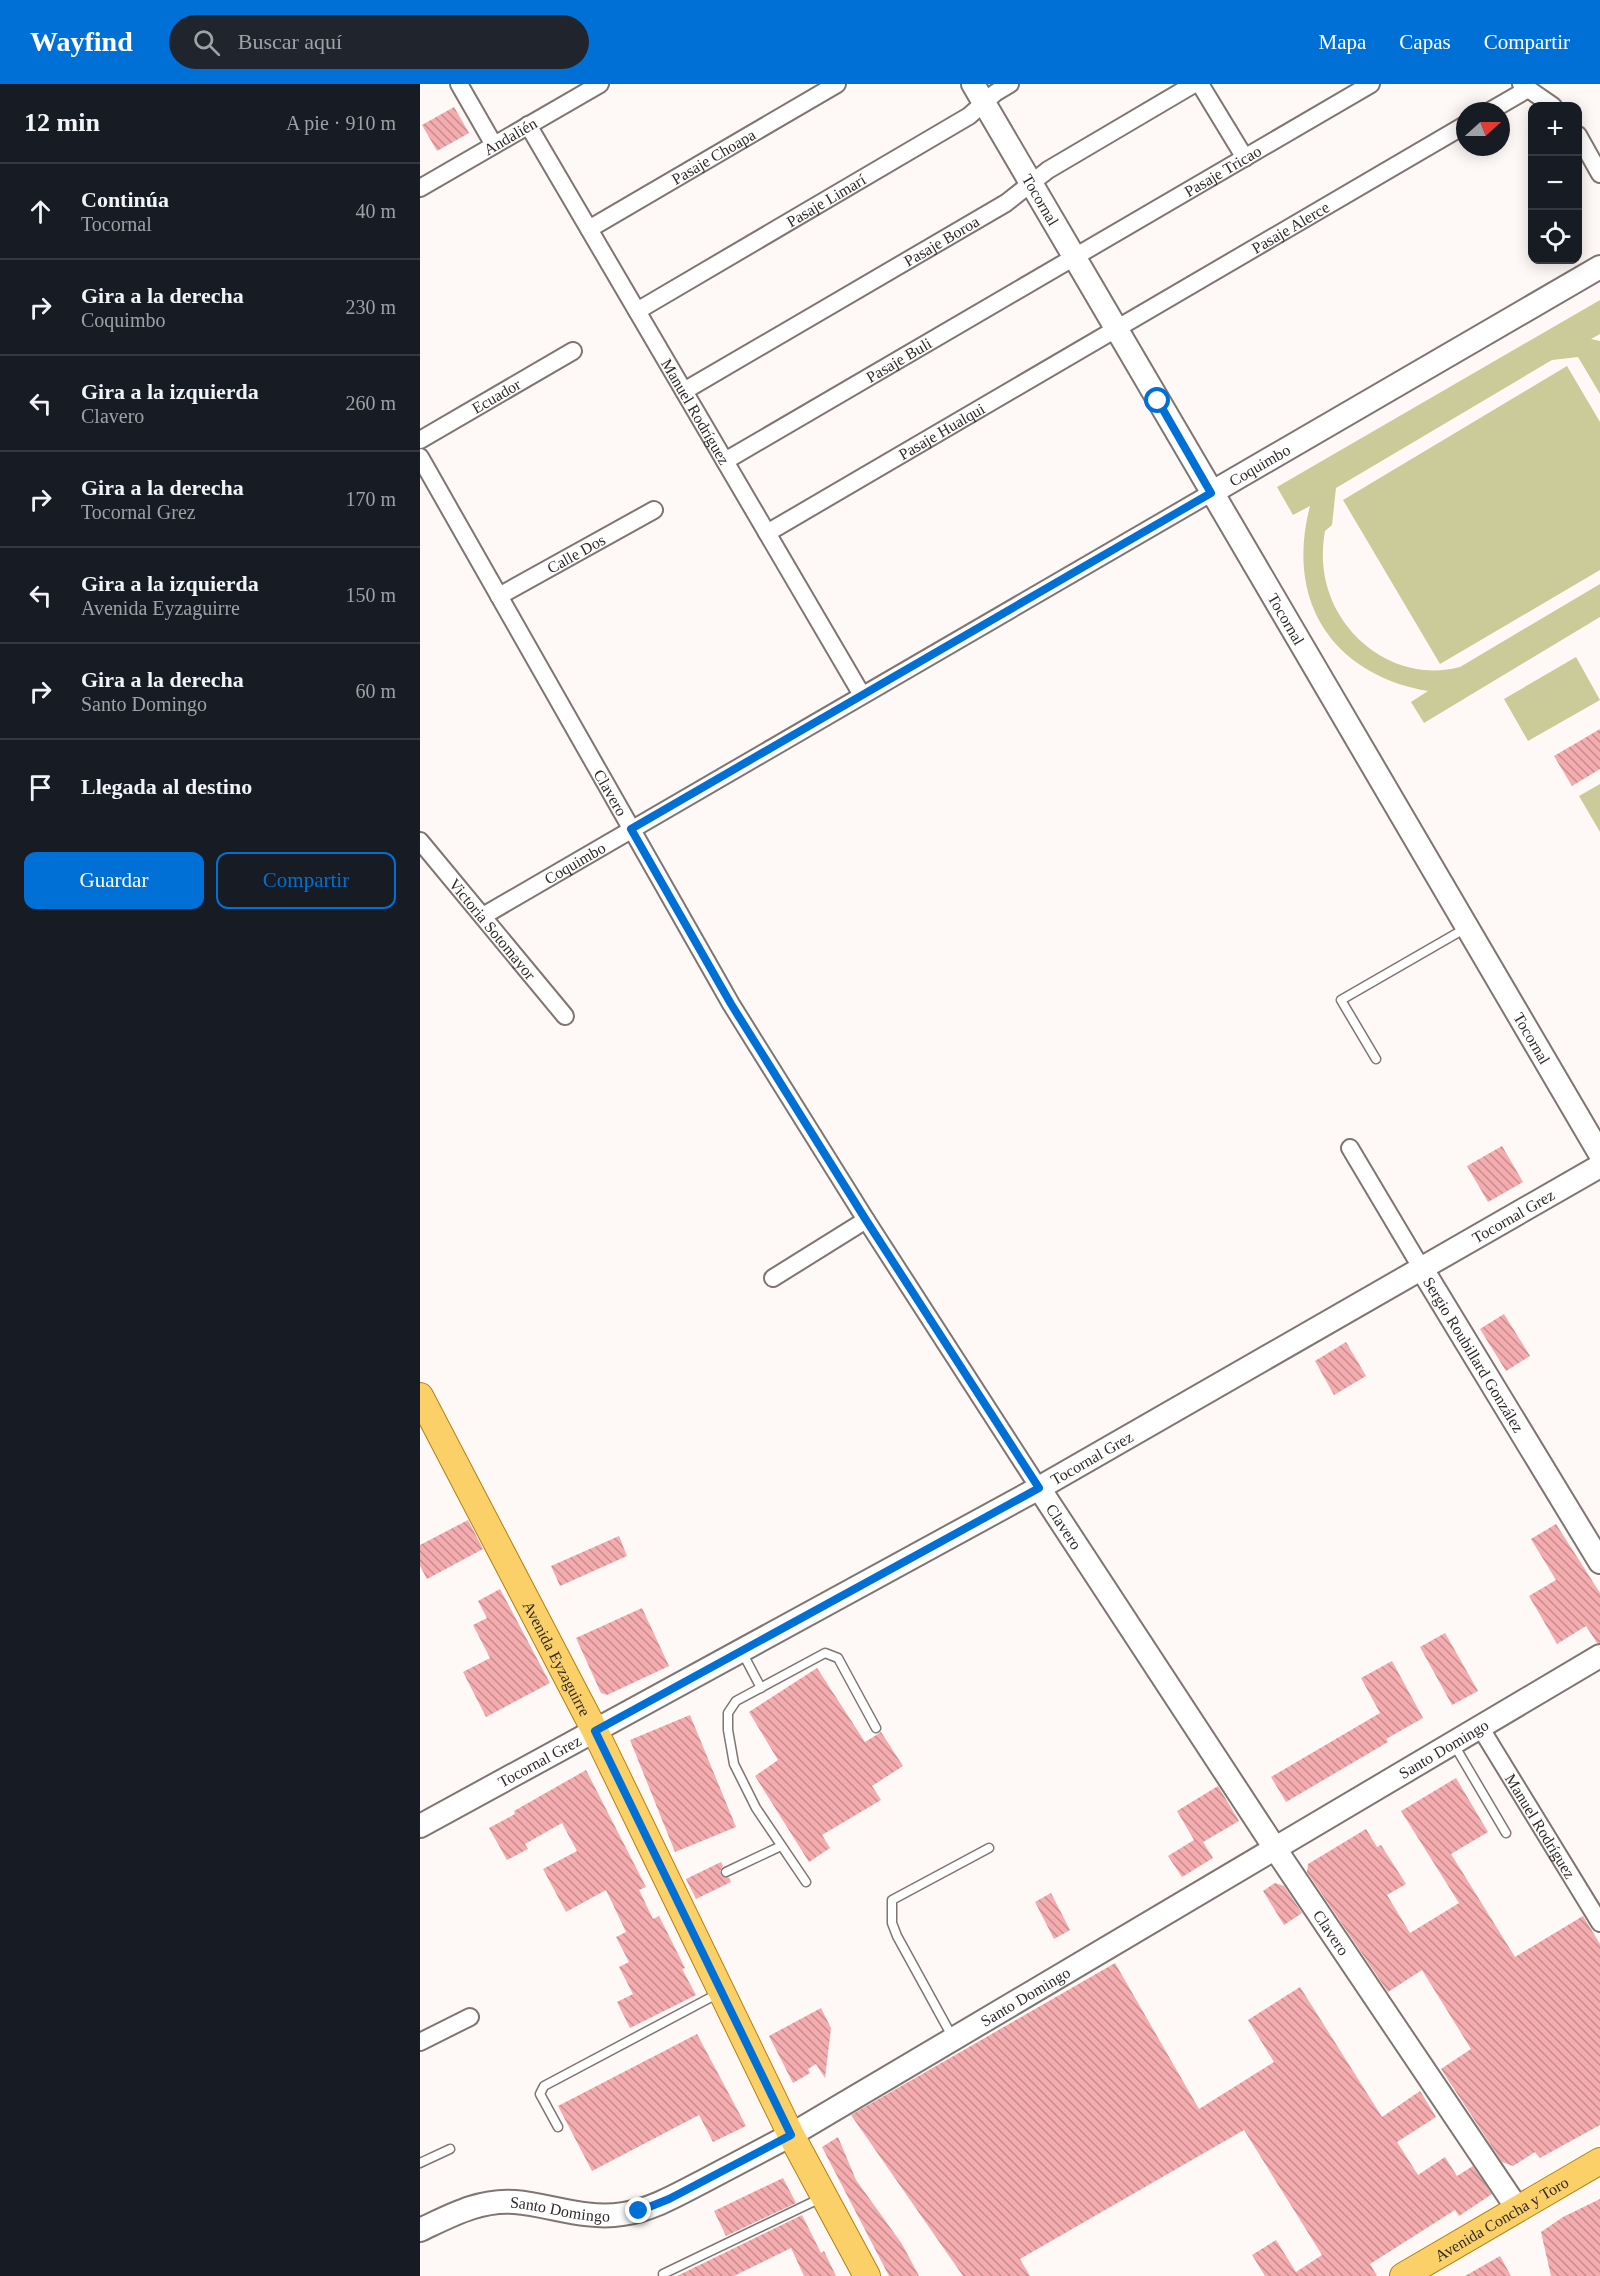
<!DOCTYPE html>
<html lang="es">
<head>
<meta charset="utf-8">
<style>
	:root { --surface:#171b24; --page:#20242c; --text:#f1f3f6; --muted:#9ea1a6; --line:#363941; --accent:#0070d7 }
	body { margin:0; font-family:"Times New Roman",serif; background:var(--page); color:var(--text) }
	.controls { position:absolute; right:18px; top:18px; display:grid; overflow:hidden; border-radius:12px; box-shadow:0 3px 15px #0003 }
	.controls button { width:54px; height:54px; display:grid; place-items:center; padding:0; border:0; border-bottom:2px solid var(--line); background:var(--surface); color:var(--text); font:30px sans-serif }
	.compass { position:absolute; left:1036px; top:18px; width:54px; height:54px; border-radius:50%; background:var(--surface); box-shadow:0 3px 15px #0003; rotate:69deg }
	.stop { position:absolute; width:18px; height:18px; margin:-14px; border:4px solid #0070d7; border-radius:50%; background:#fff }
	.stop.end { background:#0070d7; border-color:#fff; box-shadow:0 2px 6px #0008 }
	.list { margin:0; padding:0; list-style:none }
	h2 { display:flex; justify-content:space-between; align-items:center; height:78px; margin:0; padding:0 24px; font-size:26px }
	h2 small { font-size:20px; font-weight:400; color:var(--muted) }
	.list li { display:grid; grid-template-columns:39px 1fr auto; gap:18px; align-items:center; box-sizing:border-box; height:96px; padding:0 24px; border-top:2px solid var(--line) }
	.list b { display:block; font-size:22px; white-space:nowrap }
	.list p { margin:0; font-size:20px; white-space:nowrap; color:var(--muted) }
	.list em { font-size:20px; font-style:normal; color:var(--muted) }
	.actions { display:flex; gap:12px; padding:18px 24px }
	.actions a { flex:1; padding:14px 0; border:2px solid var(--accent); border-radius:12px; text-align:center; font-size:21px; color:var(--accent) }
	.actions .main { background:var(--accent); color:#fff }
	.icon { flex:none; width:33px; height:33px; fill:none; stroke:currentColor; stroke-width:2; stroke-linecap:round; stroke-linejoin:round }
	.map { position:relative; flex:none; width:1180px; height:2192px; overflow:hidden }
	header { display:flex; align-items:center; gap:36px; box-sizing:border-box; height:84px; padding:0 30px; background:var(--accent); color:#fff }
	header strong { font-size:28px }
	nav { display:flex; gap:33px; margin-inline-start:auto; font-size:21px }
	.search { width:420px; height:54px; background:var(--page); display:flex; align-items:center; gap:15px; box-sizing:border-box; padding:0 21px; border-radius:33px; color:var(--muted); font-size:22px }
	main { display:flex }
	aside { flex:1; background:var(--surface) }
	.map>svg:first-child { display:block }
</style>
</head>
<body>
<header>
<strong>Wayfind</strong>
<div class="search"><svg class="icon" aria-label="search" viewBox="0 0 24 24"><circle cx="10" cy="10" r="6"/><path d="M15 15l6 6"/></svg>Buscar aquí</div>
<nav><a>Mapa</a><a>Capas</a><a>Compartir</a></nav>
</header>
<main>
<aside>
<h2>12 min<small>A pie · 910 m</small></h2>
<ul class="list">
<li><svg class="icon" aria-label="ahead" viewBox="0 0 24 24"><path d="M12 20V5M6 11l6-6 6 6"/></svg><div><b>Continúa</b><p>Tocornal</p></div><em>40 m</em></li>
<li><svg class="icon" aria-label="right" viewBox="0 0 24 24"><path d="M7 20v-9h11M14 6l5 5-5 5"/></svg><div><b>Gira a la derecha</b><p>Coquimbo</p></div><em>230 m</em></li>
<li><svg class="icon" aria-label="left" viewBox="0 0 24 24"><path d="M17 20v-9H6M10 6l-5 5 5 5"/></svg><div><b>Gira a la izquierda</b><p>Clavero</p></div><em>260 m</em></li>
<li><svg class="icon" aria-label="right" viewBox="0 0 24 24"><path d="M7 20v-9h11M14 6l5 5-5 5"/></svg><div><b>Gira a la derecha</b><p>Tocornal Grez</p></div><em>170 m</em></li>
<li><svg class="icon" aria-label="left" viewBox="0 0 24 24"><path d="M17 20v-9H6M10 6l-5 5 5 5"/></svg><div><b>Gira a la izquierda</b><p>Avenida Eyzaguirre</p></div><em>150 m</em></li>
<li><svg class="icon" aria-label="right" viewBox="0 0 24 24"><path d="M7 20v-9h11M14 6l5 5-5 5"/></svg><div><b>Gira a la derecha</b><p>Santo Domingo</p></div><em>60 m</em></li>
<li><svg class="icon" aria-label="arrive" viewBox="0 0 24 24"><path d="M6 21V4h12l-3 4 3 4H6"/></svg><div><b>Llegada al destino</b></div></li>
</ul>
<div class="actions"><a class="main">Guardar</a><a>Compartir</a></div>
</aside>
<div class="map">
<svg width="1180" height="2192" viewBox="0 0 1180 2192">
	<defs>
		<pattern id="building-back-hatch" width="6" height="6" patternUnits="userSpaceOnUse" patternTransform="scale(1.5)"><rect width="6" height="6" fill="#f4acae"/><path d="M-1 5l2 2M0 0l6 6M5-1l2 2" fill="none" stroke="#c68c8e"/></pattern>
	</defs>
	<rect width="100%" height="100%" fill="#fef9f7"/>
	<g fill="#cacb98">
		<path d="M1180,216v34l-9,5 9,2v53l-22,-37 -26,3 -216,128 -4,37 -7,6c-3,17 -3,34 1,51 14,59 74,101 134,85l140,-83v33l-176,106 -13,-21 17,-11c-96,-17 -143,-90 -118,-185l-17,9 -16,-28z"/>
		<polygon points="1147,282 1180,338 1180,486 1020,580 923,416"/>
		<polygon points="1156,573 1180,616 1108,657 1084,615"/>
		<polygon points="1180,700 1180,748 1159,712"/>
	</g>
	<g fill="url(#building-back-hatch)">
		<polygon points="34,23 49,49 17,67 2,41"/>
		<polygon points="1180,645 1180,685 1152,702 1134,672"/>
		<polygon points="1082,1062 1103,1098 1068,1118 1047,1082"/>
		<polygon points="1084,1230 1110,1272 1086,1287 1060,1245"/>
		<polygon points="926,1258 946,1292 914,1311 895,1277"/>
		<polygon points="48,1436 63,1465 7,1495 0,1482 0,1461"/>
		<polygon points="1136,1440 1180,1509 1180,1559 1177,1559 1166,1542 1137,1560 1109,1512 1136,1496 1111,1455"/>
		<polygon points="199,1452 207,1472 140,1502 131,1482"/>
		<polygon points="80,1505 130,1599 66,1633 43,1588 70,1574 53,1541 67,1534 58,1517"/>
		<polygon points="222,1524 249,1582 187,1611 181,1609 156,1554"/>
		<polygon points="1025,1549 1058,1607 1032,1621 1000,1563"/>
		<polygon points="972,1577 1003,1634 966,1655 968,1658 866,1718 851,1693 960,1629 941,1594"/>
		<polygon points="397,1584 445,1658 461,1648 483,1682 452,1702 461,1716 402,1751 410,1764 389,1778 335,1692 358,1676 329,1628"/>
		<polygon points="270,1631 316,1743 255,1768 210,1656"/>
		<polygon points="166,1686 226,1803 219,1806 233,1835 239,1832 265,1884 262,1885 276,1911 210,1944 197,1918 213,1910 199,1883 209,1878 196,1853 206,1848 186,1806 146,1828 123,1785 157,1767 142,1739 105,1760 108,1765 87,1776 69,1744 95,1730 94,1727"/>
		<polygon points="1036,1694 1068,1748 1031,1770 1095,1873 1163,1832 1180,1860 1180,2041 1120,2074 1115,2068 1093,2082 1082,2078 1021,1985 1051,1965 1002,1886 968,1908 887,1788 888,1780 946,1745 957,1763 961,1761 986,1800 967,1811 990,1849 1039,1819 981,1727"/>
		<polygon points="798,1702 819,1737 783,1758 793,1774 762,1793 748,1772 774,1756 757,1727"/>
		<polygon points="301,1778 303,1782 300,1787 301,1791 309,1794 311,1798 276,1815 266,1795"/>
		<polygon points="855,1799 864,1802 882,1829 864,1841 843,1807"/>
		<polygon points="631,1809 650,1846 634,1855 615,1818"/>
		<polygon points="695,1879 779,2025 854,1978 828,1936 880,1903 962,2033 1000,2007 1016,2033 977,2058 998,2091 1025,2073 1037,2092 1053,2082 1072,2110 1039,2132 1035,2126 950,2180 957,2192 845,2192 832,2171 856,2156 876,2188 902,2171 824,2046 600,2175 610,2192 543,2192 431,2031"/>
		<polygon points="401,1924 411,1944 405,1994 396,1980 388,1985 390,1989 373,1999 349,1952"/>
		<polygon points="277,1950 326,2042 293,2058 279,2031 172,2087 138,2022"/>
		<polygon points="418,2053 436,2096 482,2160 499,2192 469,2192 402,2063"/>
		<polygon points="363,2094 376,2119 306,2152 294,2127"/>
		<polygon points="1180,2115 1180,2192 1131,2192 1121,2148 1143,2133"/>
		<polygon points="382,2131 401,2169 404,2167 416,2192 384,2192 371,2164 314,2192 257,2192"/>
		<polygon points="1080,2172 1091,2192 1045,2192"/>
	</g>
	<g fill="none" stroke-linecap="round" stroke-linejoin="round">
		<defs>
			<g id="lane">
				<polyline points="956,975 921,916 1046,844"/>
				<polyline points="322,1568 341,1604"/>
				<polyline points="1033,1659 1086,1749"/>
				<polyline points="306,1788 361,1762"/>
				<polyline points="386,1798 336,1724 314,1680 308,1646 308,1629 316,1617 405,1569 418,1574 456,1644"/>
				<polyline points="533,1954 477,1852 472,1839 472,1816 569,1764"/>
				<polyline points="138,2043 120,2010 124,2002 299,1909"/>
				<polyline points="0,2079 30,2065"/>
				<polyline points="243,2190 401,2114"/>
			</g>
			<g id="street">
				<polyline points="39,0 74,61"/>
				<polyline points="780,0 825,74"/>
				<polyline points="1101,0 1133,22"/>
				<polyline points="1070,27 1108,5"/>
				<path id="s1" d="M108,41l334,570"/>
				<polyline points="1158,51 1180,90"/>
				<path id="s2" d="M0,104l180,-104"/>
				<path id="s3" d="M169,145l248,-145"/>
				<path id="s4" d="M217,227l332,-195 26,-23 15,-9"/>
				<path id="s5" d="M264,307l322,-188 42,-33 146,-86"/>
				<path id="s6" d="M0,356l153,-89"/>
				<path id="s7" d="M0,373l311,547 135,216 173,268"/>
				<path id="s8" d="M305,377l646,-377"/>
				<path id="s9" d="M347,449l698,-408"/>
				<path id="s10" d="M79,512l155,-86"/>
				<path id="s11" d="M0,757l145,175"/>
				<path id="s12" d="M63,832l728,-423"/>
				<polyline points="930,1064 1002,1185"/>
				<polyline points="353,1194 446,1136"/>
				<path id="s13" d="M1060,1643l120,196"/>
				<polyline points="0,1958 50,1933"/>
			</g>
			<g id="secondary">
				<path id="s14" d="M553,0l627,1070"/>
				<path id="s15" d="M791,409l389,-226"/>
				<path id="s16" d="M1002,1185l178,293"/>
				<path id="s17" d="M619,1404l243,371 235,349"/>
				<path id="s18" d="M0,1742l619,-338 561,-322"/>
				<path id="s19" d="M0,2146c30,-14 60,-31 95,-28 36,3 70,18 108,12 28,-4 54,-19 79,-32 30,-16 59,-31 89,-47l809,-479"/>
			</g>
			<g id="primary">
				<path id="s20" d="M0,1312l175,335 196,404 76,141"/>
				<path id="s21" d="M983,2192l197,-115"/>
			</g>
		</defs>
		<use href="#lane" stroke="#7f7571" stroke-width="11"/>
		<use href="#street" stroke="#7f7571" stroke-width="20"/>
		<use href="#secondary" stroke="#7f7571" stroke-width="26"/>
		<use href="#primary" stroke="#b28112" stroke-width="28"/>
		<use href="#lane" stroke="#fff" stroke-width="8"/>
		<use href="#street" stroke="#fff" stroke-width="16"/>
		<use href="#secondary" stroke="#fff" stroke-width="22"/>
		<use href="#primary" stroke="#fbd069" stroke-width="26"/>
	</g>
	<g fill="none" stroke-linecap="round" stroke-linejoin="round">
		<polyline stroke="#0070d7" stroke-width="8" points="219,2127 249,2115 371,2051 175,1647 619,1404 446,1136 311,920 211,745 791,409 738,317"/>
	</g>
	<g text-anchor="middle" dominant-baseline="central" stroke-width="6" stroke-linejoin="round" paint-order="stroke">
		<g font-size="16" fill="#2f2b29" stroke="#fef9f7">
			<text stroke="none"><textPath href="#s2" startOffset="104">Andalién</textPath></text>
			<text stroke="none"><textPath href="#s3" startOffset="144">Pasaje Choapa</textPath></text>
			<text stroke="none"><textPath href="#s8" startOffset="576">Pasaje Tricao</textPath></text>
			<text stroke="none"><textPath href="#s4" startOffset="219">Pasaje Limarí</textPath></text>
			<text stroke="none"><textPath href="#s14" startOffset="134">Tocornal</textPath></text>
			<text stroke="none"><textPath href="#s9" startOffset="606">Pasaje Alerce</textPath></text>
			<text stroke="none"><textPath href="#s5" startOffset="298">Pasaje Boroa</textPath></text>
			<text stroke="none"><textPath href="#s8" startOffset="201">Pasaje Buli</textPath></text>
			<text stroke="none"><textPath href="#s6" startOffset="88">Ecuador</textPath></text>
			<text stroke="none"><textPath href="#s1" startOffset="332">Manuel Rodríguez</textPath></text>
			<text stroke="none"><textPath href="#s9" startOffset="202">Pasaje Hualqui</textPath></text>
			<text stroke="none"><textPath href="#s15" startOffset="56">Coquimbo</textPath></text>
			<text stroke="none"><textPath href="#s10" startOffset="88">Calle Dos</textPath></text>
			<text stroke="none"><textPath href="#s14" startOffset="620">Tocornal</textPath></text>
			<text stroke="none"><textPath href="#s7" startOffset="386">Clavero</textPath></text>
			<text stroke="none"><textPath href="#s12" startOffset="106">Coquimbo</textPath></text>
			<text stroke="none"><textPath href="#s11" startOffset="114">Victoria Sotomayor</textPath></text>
			<text stroke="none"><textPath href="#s14" startOffset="1106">Tocornal</textPath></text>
			<text stroke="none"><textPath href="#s18" startOffset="1252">Tocornal Grez</textPath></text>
			<text stroke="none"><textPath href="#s16" startOffset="100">Sergio Roubillard González</textPath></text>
			<text stroke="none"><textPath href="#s18" startOffset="766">Tocornal Grez</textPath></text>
			<text stroke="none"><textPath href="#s17" startOffset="46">Clavero</textPath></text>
			<text stroke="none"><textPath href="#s20" startOffset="296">Avenida Eyzaguirre</textPath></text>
			<text stroke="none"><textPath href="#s19" startOffset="1154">Santo Domingo</textPath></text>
			<text stroke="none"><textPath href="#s18" startOffset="136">Tocornal Grez</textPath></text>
			<text stroke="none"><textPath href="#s13" startOffset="116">Manuel Rodríguez</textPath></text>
			<text stroke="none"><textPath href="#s17" startOffset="532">Clavero</textPath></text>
			<text stroke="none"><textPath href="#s19" startOffset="668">Santo Domingo</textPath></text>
			<text stroke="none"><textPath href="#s19" startOffset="146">Santo Domingo</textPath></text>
			<text stroke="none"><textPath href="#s21" startOffset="114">Avenida Concha y Toro</textPath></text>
		</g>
	</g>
</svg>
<div class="controls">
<button>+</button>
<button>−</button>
<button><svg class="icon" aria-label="locate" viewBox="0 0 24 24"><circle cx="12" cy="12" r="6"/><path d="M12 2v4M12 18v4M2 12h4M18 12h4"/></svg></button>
</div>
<svg class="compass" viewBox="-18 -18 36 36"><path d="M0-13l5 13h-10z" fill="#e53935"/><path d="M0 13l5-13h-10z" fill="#9ea1a6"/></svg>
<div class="stop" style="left:738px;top:317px"></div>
<div class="stop end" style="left:219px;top:2127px"></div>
</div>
</main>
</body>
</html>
